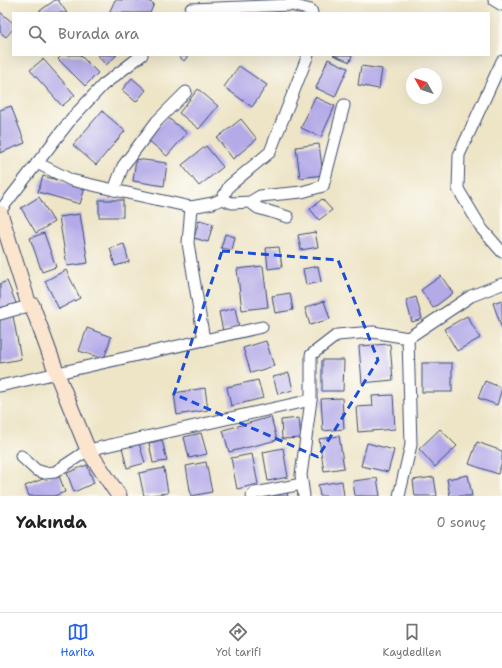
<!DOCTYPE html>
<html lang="tr">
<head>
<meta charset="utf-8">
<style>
	:root { --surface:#fff; --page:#f6f6f6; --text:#222; --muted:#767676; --line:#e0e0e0; --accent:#2563eb }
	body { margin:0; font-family:"Shantell Sans",sans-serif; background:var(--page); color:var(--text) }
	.compass { position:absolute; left:406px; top:68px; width:36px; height:36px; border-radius:50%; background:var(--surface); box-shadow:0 4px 16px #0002; rotate:310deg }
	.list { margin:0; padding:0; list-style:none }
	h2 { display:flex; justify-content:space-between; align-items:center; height:52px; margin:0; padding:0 16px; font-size:17px }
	h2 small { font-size:13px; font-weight:400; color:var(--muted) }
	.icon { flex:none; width:22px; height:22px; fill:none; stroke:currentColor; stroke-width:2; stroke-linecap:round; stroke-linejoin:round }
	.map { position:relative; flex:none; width:502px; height:496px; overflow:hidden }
	.search { position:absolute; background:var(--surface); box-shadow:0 4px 16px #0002; left:12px; right:12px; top:12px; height:44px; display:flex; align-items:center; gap:10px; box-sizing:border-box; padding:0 14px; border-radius:0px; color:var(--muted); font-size:15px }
	.sheet { height:116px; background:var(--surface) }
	nav { display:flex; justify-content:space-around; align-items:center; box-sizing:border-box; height:56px; border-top:1px solid var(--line); background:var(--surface); font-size:11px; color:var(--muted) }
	nav a { display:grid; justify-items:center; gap:2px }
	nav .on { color:var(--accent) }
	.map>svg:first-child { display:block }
</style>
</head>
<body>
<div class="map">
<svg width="502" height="496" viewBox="0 0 502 496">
	<rect width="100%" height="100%" fill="#fdfcf7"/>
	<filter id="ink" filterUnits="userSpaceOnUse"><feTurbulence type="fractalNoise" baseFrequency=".025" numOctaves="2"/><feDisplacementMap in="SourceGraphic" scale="8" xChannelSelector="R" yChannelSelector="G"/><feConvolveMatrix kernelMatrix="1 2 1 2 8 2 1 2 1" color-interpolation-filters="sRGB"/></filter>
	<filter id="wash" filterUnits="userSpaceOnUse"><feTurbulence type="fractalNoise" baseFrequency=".012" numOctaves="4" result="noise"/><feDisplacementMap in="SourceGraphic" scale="16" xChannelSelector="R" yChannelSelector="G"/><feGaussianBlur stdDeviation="0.9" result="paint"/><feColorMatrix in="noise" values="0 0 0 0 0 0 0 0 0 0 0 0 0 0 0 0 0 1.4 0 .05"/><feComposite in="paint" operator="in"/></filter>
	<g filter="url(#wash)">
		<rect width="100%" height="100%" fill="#eee5c7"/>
		<g id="blocks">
			<g fill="#b4aae8">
				<polygon points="55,0 58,0 67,13 37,13"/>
				<polygon points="115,0 145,0 154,4 150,13 109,13"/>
				<polygon points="0,12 13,23 13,29 6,37 0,32"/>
				<polygon points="62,55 80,55 98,73 85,86 58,59"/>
				<polygon points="97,55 117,55 106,65"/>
				<polygon points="177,55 189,55 184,61"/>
				<polygon points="333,55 352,55 350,62"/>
				<polygon points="43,59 75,95 62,106 30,70"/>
				<polygon points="328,59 348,68 335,97 316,88"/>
				<polygon points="239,66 267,85 252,107 224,87"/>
				<polygon points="361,66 382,69 379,89 358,85"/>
				<polygon points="132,78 146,90 136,102 122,90"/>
				<polygon points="198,89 218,106 199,129 179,113"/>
				<polygon points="315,97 335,106 321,137 301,128"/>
				<polygon points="11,106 25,143 0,153 0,110"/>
				<polygon points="102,111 125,131 96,165 73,145"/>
				<polygon points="167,117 187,133 167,156 148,140"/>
				<polygon points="241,119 257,139 233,159 217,138"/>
				<polygon points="319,144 323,175 300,178 296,147"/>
				<polygon points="206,146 223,167 199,186 182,165"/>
				<polygon points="136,159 167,163 164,186 133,181"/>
				<polygon points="43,176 85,188 80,204 38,192"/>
				<polygon points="39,197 54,222 36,233 21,208"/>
				<polygon points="322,199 332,210 319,220 310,209"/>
				<rect x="99" y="200" width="24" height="17"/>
				<polygon points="80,214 88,263 67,266 59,217"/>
				<polygon points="199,220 213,224 208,242 194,238"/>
				<polygon points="315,232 318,247 301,250 298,235"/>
				<polygon points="44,233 56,267 42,272 30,238"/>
				<polygon points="225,234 235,237 232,250 221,248"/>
				<polygon points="124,244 129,262 115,266 110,248"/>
				<polygon points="279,247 282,267 268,269 266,248"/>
				<polygon points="263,266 268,307 242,310 237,269"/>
				<polygon points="318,266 321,282 306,285 303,269"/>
				<polygon points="66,270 80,298 59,309 45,281"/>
				<polygon points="441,276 453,293 433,308 421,290"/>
				<polygon points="7,281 16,303 0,310 0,284"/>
				<polygon points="290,293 293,310 275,313 272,296"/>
				<polygon points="416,297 422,319 412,322 406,300"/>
				<polygon points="502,300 502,329 493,303"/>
				<polygon points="324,301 330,319 310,325 305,308"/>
				<polygon points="235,308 239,327 223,331 219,312"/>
				<polygon points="13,316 21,359 0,363 0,318"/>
				<polygon points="467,316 480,338 457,351 444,329"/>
				<polygon points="87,328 111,337 104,359 79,351"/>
				<polygon points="266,341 274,366 251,373 243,348"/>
				<polygon points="390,344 393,380 362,383 359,346"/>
				<polygon points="322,360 344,360 343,391 322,391"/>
				<rect x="422" y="363" width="30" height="29"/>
				<polygon points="289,373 293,390 278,394 273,377"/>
				<polygon points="258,380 263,398 231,406 227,387"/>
				<polygon points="485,381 502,388 497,405 478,398"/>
				<polygon points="205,388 208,410 177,415 174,393"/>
				<polygon points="393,395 395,429 358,432 356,407 373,406 372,396"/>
				<polygon points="342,398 344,429 323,431 321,399"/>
				<polygon points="271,417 277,440 229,452 223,430"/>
				<polygon points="299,418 301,438 282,439 281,420"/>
				<polygon points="440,429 457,446 435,467 419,449"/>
				<polygon points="201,433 207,454 189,458 184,437"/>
				<polygon points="339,436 344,468 324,471 319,439"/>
				<polygon points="162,440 167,461 153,463 149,443"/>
				<polygon points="477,442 502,451 502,461 498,474 469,464"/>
				<polygon points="139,443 145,463 127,468 122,447"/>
				<polygon points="367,443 394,450 388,472 361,466"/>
				<polygon points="283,448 288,477 268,481 263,452"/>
				<polygon points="252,454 258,484 237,489 231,458"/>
				<polygon points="206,462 212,492 191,496 186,466"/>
				<polygon points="87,465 94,483 74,492 67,473"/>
				<polygon points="164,468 168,493 144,496 139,473"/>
				<polygon points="58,473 65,492 54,496 29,496 25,486"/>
				<polygon points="468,475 472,496 450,496 447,479"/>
				<polygon points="434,477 437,496 415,496 413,480"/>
				<polygon points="377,478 380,496 355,496 353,481"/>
				<polygon points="342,481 344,496 320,496 318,485"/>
				<polygon points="287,493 288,496 270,496 270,495"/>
			</g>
		</g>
	</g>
	<g filter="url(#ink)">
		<use href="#blocks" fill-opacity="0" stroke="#3b4a6e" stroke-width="1"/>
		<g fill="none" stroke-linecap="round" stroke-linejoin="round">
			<defs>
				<g id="street">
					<polyline points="494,0 502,5"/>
					<polyline points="191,9 291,5 311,10 312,13"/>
					<polyline points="502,61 459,155 458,189 482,229 502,252"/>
					<polyline points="37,163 71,180 114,190 191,207 213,203 222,199 229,186 270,152 308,55"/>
					<polyline points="114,190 123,166 157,121 186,92"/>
					<polyline points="222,199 232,203 250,202 260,196 302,192 323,186 344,105"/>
					<polyline points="250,202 258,208 288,217"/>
					<polyline points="191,207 188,243 204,340"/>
					<polyline points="0,211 72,118 103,85 142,55"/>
					<polyline points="0,314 32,305"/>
					<polyline points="0,386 262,327"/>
					<polyline points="21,456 36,470 45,473 55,472 88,450 311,400"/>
					<polyline points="252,496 255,493 302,484"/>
					<polyline points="304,496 301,475 311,400 311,355 337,335 373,332 408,338 471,296 502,284"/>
					<polyline points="399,496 411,445 408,338"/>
				</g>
				<polyline id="secondary" points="0,213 29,305 32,305 57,374 88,450 119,496"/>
			</defs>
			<use href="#street" stroke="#3b4a6e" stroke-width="13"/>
			<use href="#secondary" stroke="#3b4a6e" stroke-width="17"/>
			<use href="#street" stroke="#fff" stroke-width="11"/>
			<use href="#secondary" stroke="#fbe5cf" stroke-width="15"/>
		</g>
	</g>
	<path fill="none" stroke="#1d4ed8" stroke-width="3" stroke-dasharray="8 5" stroke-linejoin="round" d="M222,251l116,9 40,100 -60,97 -144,-63z"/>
</svg>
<svg class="compass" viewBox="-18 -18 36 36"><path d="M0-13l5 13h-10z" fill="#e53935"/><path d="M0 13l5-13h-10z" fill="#767676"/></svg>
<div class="search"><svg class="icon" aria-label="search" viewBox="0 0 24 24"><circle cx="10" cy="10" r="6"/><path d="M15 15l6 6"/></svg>Burada ara</div>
</div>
<section class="sheet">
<h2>Yakında<small>0 sonuç</small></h2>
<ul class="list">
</ul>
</section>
<nav>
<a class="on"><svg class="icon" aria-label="map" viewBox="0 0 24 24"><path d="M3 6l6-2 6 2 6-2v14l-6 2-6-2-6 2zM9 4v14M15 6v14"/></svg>Harita</a>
<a><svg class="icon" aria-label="directions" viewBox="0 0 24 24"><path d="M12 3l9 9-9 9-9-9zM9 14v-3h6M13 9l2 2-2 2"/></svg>Yol tarifi</a>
<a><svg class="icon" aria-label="saved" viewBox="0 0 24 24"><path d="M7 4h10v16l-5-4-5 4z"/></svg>Kaydedilen</a>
</nav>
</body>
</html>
